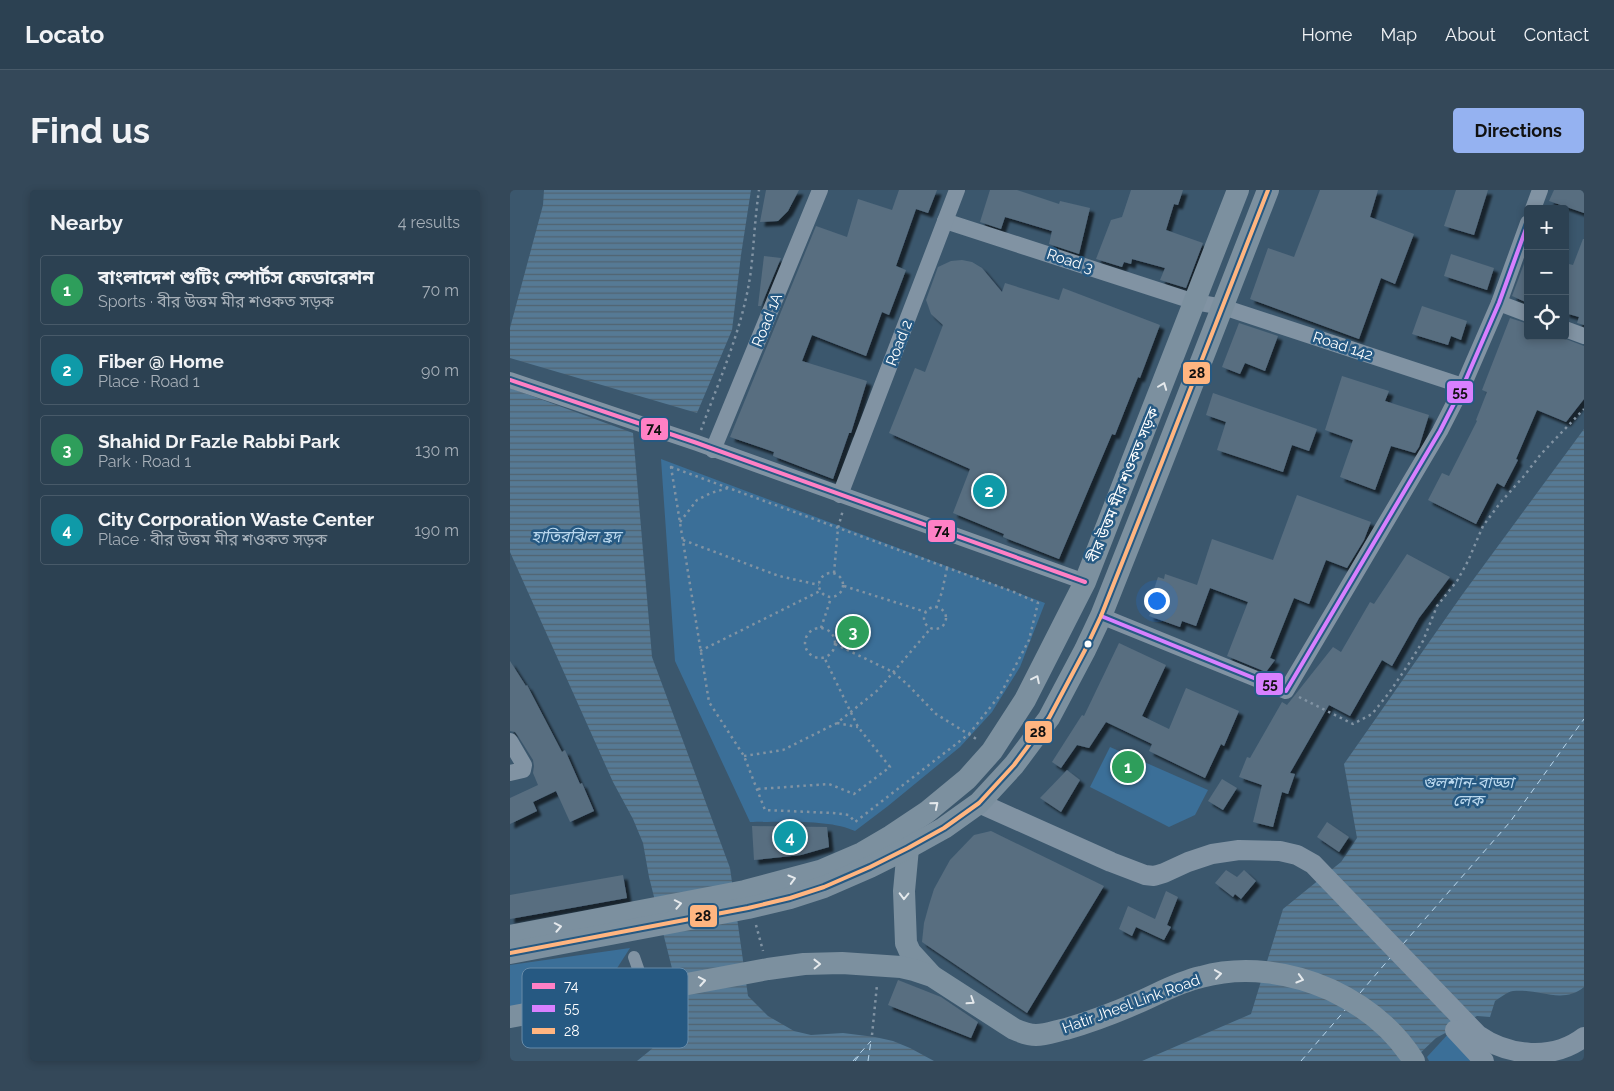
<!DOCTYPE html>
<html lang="en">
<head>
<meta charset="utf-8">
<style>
	:root { --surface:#2c4152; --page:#344859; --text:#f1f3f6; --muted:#a6afb8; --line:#485a69; --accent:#95b2f1 }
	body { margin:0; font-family:Raleway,"Noto Sans Bengali",sans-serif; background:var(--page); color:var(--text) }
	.controls { position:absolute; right:15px; top:15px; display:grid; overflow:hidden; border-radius:5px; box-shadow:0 2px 8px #0003 }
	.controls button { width:45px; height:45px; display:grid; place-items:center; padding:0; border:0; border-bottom:1px solid var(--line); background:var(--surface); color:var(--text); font:25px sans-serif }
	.you { position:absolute; left:646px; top:410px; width:18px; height:18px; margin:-12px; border:4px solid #fff; border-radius:50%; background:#1a73e8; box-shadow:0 0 0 8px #1a73e833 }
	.badge { display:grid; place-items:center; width:32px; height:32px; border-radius:50%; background:var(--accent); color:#fff; font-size:16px; font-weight:700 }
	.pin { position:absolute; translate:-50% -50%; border:2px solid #fff; box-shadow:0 1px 5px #0006 }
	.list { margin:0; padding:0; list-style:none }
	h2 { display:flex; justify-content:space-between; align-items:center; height:65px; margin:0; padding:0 20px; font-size:21px }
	h2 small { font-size:16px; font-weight:400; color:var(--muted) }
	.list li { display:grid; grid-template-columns:32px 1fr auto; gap:15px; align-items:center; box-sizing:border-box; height:70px; margin:0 10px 10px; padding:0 10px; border:1px solid var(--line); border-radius:5px }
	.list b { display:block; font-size:19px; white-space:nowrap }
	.list p { margin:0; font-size:16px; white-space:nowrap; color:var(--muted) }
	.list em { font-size:16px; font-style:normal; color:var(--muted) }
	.icon { flex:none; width:28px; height:28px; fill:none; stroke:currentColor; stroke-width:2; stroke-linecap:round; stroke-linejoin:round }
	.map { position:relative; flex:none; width:1074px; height:871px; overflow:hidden; border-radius:5px }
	header { display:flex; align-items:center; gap:30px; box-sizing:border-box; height:70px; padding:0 25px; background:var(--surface); border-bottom:1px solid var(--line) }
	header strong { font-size:24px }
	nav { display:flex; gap:28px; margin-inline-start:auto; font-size:18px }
	.intro { display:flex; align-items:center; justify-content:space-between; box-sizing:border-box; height:120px; padding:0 30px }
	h1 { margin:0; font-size:35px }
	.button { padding:12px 22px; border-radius:5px; background:var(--accent); color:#111; font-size:18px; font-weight:700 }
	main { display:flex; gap:30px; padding:0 30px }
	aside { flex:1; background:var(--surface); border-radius:5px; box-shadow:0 2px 8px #0003 }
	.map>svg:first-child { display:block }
</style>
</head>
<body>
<header>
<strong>Locato</strong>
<nav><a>Home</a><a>Map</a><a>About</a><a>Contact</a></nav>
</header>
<div class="intro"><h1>Find us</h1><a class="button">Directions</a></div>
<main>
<aside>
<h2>Nearby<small>4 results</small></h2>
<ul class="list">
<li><span class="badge" style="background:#2e9e5b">1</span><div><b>বাংলাদেশ শুটিং স্পোর্টস ফেডারেশন</b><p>Sports · বীর উত্তম মীর শওকত সড়ক</p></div><em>70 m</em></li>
<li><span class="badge" style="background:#0f9aa8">2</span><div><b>Fiber @ Home</b><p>Place · Road 1</p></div><em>90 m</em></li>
<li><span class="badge" style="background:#2e9e5b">3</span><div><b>Shahid Dr Fazle Rabbi Park</b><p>Park · Road 1</p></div><em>130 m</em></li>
<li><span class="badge" style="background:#0f9aa8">4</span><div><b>City Corporation Waste Center</b><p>Place · বীর উত্তম মীর শওকত সড়ক</p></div><em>190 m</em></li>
</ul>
</aside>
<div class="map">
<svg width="1074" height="871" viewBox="0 0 1074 871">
	<defs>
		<pattern id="water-rules" width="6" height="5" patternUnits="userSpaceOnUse" patternTransform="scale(1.25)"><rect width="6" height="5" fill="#567a95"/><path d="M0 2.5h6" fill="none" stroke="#516370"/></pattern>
		<filter id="shadow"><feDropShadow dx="4.5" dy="4.5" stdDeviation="1" flood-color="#0009"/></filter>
	</defs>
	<rect width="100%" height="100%" fill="#3b576d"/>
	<g fill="#3b6f98">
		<path d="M151,269l384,144 -25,64 -28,45 -32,35 -72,59 -33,25c-24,-12 -77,-9 -105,-9l-75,-161z"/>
		<polygon points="600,557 698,600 685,625 659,637 580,597"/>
		<polygon points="120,758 93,800 0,823 0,775"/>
		<polygon points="940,842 964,871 919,871 917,867"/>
	</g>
	<g fill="url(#water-rules)">
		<polygon points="34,0 241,0 231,65 222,140 187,223 0,168 0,138 33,15"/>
		<path d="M0,198l123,45 19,224 78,211 18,128 20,20 26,15 17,4 32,-2 32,4 18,4 17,7 24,13h-297c18,-14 35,-29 46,-49l-34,-135 -6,-34 -10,-24 -20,-37 -103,-230z"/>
		<path d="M1074,239v558c-21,18 -47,1 -71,4 -6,1 -13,7 -18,10l-5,16 -13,-1 -41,22 -24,23h-270l109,-47 32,-105 58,-47 16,-24 -13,-74 118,-169z"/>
	</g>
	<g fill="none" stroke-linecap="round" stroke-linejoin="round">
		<g stroke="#bad8ee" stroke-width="1" stroke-dasharray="6 5" stroke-linecap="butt">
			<polyline points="893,754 1000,632 1074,529"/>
			<polyline points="850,803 880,768"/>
			<polyline points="343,871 361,851"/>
			<polyline points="345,871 350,864"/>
			<polyline points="358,871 361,851"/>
			<polyline points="791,871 836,819"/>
		</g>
	</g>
	<g fill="#586e80" filter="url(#shadow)">
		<polygon points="256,0 289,0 278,21 268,31 250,32"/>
		<polygon points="389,0 427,0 418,23 406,19 386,76 396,80 379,125 372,122 356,166 302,145 292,171 357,191 341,243 339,243 323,289 263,266 264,262 220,247 306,36 337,47 348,9 382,20"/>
		<polygon points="480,0 507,0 549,14 550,11 580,18 569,64 539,54 542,41 495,27 491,39 470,32"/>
		<polygon points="621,0 673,0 668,15 664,14 656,40 693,53 676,98 650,90 655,78 622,69 621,74 614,72 612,77 586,69 601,30 612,27"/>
		<polygon points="810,0 868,0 860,27 904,44 885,94 871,88 849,149 740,109 758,58 784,67"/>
		<polygon points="946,0 978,0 964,45 934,36"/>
		<polygon points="1044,0 1074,0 1074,23 1039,11"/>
		<polygon points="1073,49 1074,49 1074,135 1067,133 1069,127 1055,123 1055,73 1063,75"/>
		<polygon points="1018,63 1018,113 1002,106"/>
		<polygon points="941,64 984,78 977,100 934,86"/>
		<polygon points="254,66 271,68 251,116 248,116"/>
		<polygon points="452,70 462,72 472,78 492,102 495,93 549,110 553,98 650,135 630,188 628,187 605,245 602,244 549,369 493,347 494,344 443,323 460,279 379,243 405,178 415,182 433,135 421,124 416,110 428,77 441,71"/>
		<polygon points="912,116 957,131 951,150 941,146 938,155 902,144"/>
		<polygon points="1000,128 1018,134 1018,146 1048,146 1074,156 1074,209 1056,232 1027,220 1006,269 1008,270 994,297 987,293 966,334 918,310 932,283 939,286 967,231 966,230 977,202 972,200"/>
		<polygon points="729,133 768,146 755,181 735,173 730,184 712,177"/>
		<polygon points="832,186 879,201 875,211 919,225 909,257 905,263 881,256 865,300 830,287 843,250 815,240"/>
		<polygon points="703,203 807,239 799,261 782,255 773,282 707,260 716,232 696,225"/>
		<polygon points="787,305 861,332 854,350 837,378 816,370 799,414 784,408 760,468 765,470 756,482 717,466 738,412 700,398 686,436 672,431 670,437 639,426 642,420 638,417 648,387 654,389 655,384 687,395 702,349 763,370"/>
		<polygon points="897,364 940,387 909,428 882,476 872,470 840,526 819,515 780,583 785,584 778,604 772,602 763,637 743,632 752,595 729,587 737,567 740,568 772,512 777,515 823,457 831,462 860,412 864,414"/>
		<polygon points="609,453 656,475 632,526 659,539 676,498 729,521 714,556 711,554 695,588 639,561 642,554 596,532 579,558 567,555 551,578 542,572 572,525 574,526"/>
		<polygon points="0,471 16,496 17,495 52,562 55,560 70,594 72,593 84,621 60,632 46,601 23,612 27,621 0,634 0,608 28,595 23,583 24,576 23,570 8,546 5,542 0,541"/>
		<polygon points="557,580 570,590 551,622 530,608"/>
		<polygon points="712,589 727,598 713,620 698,611"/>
		<polygon points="817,632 839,647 829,662 807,647"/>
		<polygon points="242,636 317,637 319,657 291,665 244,670"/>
		<polygon points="481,641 594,696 517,823 412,752 414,733 419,715 424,699 440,670 464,645"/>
		<polygon points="716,680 727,687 734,680 746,691 731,709 725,704 723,707 705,693"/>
		<polygon points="113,685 117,708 0,729 0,705"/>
		<polygon points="656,701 668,707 657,735 661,737 654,750 626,737 622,746 609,739 618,716 645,729"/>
		<polygon points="388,790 431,807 468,832 461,848 378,815"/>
	</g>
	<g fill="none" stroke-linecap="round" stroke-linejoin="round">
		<g stroke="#8193a3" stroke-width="2.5" stroke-dasharray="2.5 4" stroke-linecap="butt">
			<path d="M191,240c19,-52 43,-105 50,-160 3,-27 4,-53 8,-80"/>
			<polygon points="161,277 504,402 528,413 519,450 490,505 459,544 345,632 339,625 323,623 255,620 234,566 199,512"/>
			<polyline points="170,332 187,310 201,303 218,298"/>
			<polyline points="173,350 269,386 309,395"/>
			<circle cx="321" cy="395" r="12"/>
			<polyline points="324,383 328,338 333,320"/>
			<polyline points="334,396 416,422"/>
			<circle cx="425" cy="428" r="11"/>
			<polyline points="426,418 432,402 437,378"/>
			<circle cx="310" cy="453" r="15"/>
			<polyline points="311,438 321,408"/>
			<polyline points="325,454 383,482 397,494 426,524 468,550"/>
			<polyline points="190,461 310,401"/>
			<polyline points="789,507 843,534 862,524 879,503 898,475 913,451 927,416 947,391 958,371 973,336 990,313 1014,286 1031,264 1074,219"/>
			<polyline points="327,533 348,537"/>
			<polyline points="234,566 273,560 327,533 368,500 421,438"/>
			<polyline points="248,599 319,594 344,604 380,577 348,537 314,467"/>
			<polyline points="246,735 253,761"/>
			<polyline points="362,845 367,795"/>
		</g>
		<polyline stroke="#8193a3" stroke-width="12" points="94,809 100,794 115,789 131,787 124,767"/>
		<g stroke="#8193a3" stroke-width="16">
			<polyline points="1023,19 1030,0"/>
			<polyline points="435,31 685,112 713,117 953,196"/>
			<polyline points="989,113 1018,124"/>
			<polyline points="1055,139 1074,146"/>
			<polyline points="0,190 187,253 575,392"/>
			<polyline points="203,260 310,0"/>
			<polyline points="330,305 447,0"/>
			<polyline points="591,426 776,501 930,241 953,196 989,113 1018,33"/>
			<polyline points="0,551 14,575 13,580 0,583"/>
		</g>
		<g stroke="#8193a3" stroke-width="20">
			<path d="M469,613l132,59 34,13 9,1 10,-3 24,-11 24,-8 27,-4 41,1 17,4 16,9 165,171c30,21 75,26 106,2"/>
			<polyline points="945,840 974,871"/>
		</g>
		<g stroke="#7c909f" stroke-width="22">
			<polyline points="393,648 398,658 394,701 396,753 400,762 421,785"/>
			<polyline points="0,746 235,701 310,681 352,663 381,646 417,622 457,589 482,561 515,510 575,392 728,0"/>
			<polyline points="0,763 238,718 280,708 314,697 360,677 398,658 434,638 469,613 504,575 539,528 575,460 591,426 652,272 758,0"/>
			<path d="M0,827l258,-48 36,-5 38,-1 59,4 13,3 18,6 82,53c7,3 14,6 22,6 10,0 20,-4 30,-6 24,-7 48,-16 71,-26 21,-9 41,-21 64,-26 43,-12 90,-5 130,13 34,16 63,39 83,71"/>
		</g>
		<defs>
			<polyline id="bus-1" points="0,190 187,253 575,392"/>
			<polyline id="bus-2" points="591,426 776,501 930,241 953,196 989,113 1018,33"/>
			<polyline id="bus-3" points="0,763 238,718 280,708 314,697 360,677 398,658 434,638 469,613 504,575 539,528 575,460 591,426 652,272 758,0"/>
		</defs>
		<use href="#bus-1" stroke="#265982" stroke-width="8"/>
		<use href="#bus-2" stroke="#265982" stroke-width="8"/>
		<use href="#bus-3" stroke="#265982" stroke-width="8"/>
		<use href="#bus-1" stroke="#ff80c5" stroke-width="4"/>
		<use href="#bus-2" stroke="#d880ff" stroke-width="4"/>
		<use href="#bus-3" stroke="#ffb580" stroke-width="4"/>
	</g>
	<defs><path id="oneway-chevron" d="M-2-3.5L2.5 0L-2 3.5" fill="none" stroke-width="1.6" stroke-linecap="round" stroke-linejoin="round" transform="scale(1.25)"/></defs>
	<g stroke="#e5e9ec">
		<use href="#oneway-chevron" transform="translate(653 196) rotate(-69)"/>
		<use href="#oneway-chevron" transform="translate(526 489) rotate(-64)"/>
		<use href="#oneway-chevron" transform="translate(425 615) rotate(-40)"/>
		<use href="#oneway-chevron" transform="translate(282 689) rotate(-16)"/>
		<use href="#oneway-chevron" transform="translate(394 706) rotate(91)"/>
		<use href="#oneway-chevron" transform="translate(168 714) rotate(-11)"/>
		<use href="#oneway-chevron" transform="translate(48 737) rotate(-11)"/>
		<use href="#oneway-chevron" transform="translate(307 774) rotate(-1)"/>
		<use href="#oneway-chevron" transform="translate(708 784) rotate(-8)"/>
		<use href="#oneway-chevron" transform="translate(790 789) rotate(16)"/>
		<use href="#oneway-chevron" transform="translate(192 791) rotate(-10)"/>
		<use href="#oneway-chevron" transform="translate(461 811) rotate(33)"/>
	</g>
	<circle fill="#fff" stroke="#265982" stroke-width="2" cx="578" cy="454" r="4.5"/>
	<g text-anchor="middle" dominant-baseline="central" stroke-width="5" stroke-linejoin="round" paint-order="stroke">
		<g font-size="15" fill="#fff" stroke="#265982">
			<text transform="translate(560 71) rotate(18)">Road 3</text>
			<text transform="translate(257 130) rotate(-68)">Road 1A</text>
			<text transform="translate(389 153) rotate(-69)">Road 2</text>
			<text transform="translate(833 156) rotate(18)">Road 142</text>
			<text transform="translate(613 295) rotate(-68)">বীর উত্তম মীর শওকত সড়ক</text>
			<text transform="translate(621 814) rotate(-20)">Hatir Jheel Link Road</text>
		</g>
		<g font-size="16" font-style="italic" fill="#bad8ee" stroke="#265982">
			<text x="66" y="346">হাতিরঝিল হ্রদ</text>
			<text x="958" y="592">গুলশান-বাড্ডা<tspan x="958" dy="18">লেক</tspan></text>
		</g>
	</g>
	<rect x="12" y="778" width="166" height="80" rx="8" fill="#265982" stroke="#678ba8" stroke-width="1"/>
	<rect x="22" y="793" width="23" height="6" fill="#ff80c5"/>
	<rect x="22" y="815" width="23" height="7" fill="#d880ff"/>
	<rect x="22" y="838" width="23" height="6" fill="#ffb580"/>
	<g font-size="14" fill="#fff">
		<text x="54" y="801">74</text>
		<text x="54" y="823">55</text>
		<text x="54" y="846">28</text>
	</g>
	<g stroke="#265982" stroke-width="2">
		<rect x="672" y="171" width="29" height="24" rx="5" fill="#ffb580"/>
		<rect x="936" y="190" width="28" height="24" rx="5" fill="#d880ff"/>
		<rect x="130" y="227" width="29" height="24" rx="5" fill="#ff80c5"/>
		<rect x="417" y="329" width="29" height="24" rx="5" fill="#ff80c5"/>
		<rect x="745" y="482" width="29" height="24" rx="5" fill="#d880ff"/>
		<rect x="514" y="530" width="29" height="24" rx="5" fill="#ffb580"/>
		<rect x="179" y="714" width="29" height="24" rx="5" fill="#ffb580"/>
	</g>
	<g font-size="14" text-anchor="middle" font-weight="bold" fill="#111">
		<text x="687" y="188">28</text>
		<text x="950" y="207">55</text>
		<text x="144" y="243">74</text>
		<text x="432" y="345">74</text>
		<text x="760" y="499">55</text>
		<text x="528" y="547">28</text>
		<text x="193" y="731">28</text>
	</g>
</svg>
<div class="controls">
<button>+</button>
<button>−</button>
<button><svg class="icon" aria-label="locate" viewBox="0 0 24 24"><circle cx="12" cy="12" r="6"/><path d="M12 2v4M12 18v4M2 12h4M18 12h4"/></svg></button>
</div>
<div class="you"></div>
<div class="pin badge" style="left:618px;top:577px;background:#2e9e5b">1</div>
<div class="pin badge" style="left:479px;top:301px;background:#0f9aa8">2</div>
<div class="pin badge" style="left:343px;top:442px;background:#2e9e5b">3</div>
<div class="pin badge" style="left:280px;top:647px;background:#0f9aa8">4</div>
</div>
</main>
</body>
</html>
